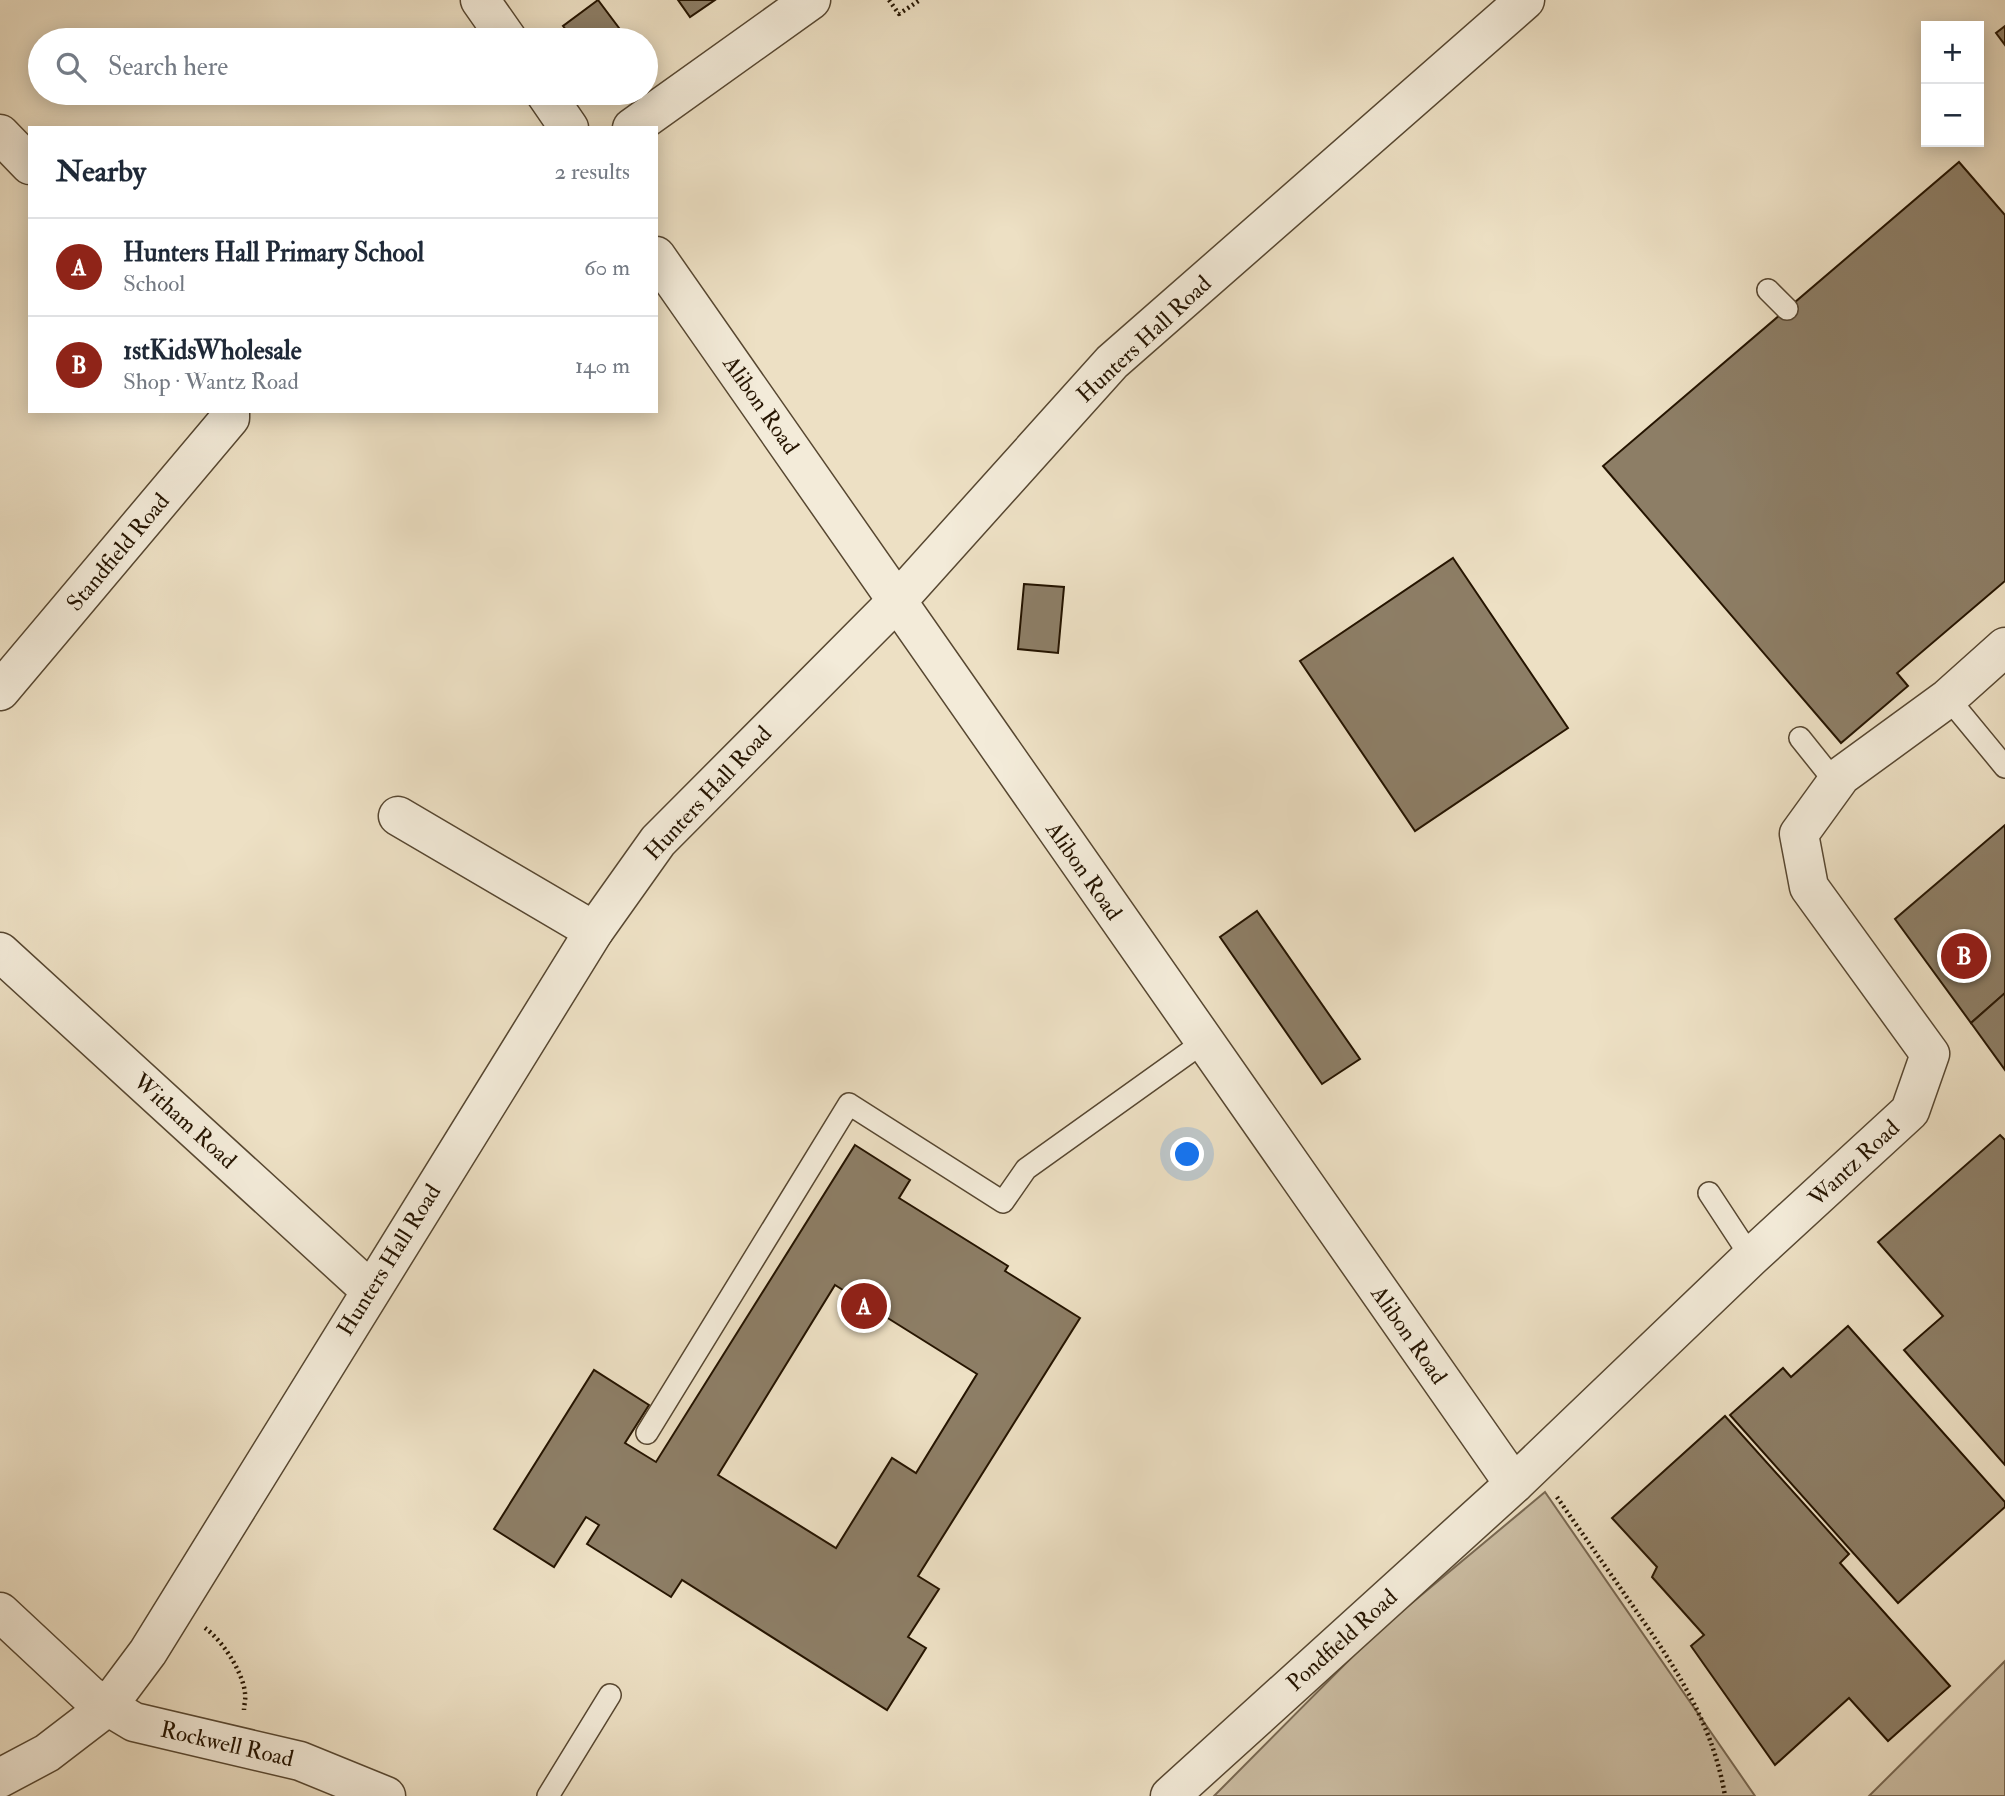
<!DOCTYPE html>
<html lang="en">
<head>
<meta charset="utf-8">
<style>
	:root { --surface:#fff; --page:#f2f2f3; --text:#1f2937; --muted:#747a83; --line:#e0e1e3; --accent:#8f2418 }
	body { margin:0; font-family:"IM FELL Double Pica",serif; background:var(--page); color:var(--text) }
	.controls { position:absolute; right:21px; top:21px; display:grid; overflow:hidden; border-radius:0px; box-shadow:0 4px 18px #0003 }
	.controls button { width:63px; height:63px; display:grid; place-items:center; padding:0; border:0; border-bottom:2px solid var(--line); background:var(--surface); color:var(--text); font:35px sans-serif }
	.you { position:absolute; left:1188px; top:1155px; width:24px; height:24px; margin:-18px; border:5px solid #fff; border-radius:50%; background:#1a73e8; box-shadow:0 0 0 10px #1a73e833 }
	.badge { display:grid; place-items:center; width:46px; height:46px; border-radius:50%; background:var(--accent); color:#fff; font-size:23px; font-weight:700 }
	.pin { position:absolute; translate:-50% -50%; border:4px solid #fff; box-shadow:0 2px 7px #0006 }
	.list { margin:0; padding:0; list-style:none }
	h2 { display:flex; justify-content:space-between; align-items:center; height:91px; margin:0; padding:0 28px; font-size:30px }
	h2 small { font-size:23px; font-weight:400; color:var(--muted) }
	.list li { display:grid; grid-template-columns:46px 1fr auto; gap:21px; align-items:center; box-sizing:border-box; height:98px; padding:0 28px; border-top:2px solid var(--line) }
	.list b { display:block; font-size:26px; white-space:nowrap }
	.list p { margin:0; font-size:23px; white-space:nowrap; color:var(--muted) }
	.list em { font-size:23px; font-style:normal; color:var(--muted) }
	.icon { flex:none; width:38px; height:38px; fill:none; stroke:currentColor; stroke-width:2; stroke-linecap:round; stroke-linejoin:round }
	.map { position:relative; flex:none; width:2005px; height:1796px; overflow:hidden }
	.search { position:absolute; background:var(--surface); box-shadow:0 4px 18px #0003; left:28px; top:28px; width:630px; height:77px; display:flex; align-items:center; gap:18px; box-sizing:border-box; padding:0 24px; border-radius:38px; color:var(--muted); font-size:26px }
	.panel { position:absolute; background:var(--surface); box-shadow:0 4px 18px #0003; left:28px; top:126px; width:630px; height:287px; border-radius:0px }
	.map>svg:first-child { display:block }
</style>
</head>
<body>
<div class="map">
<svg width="2005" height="1796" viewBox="0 0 2005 1796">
	<rect width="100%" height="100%" fill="#ede0c4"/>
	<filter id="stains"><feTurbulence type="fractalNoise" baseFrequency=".00286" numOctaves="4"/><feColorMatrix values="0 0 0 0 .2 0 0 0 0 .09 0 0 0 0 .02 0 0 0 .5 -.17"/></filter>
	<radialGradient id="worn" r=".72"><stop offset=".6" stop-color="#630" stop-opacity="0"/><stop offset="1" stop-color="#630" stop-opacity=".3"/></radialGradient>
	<g fill="#cbbda3" stroke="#786852" stroke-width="2">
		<polygon points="1545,1492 1755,1796 1214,1796 1377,1632"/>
		<polygon points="2005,1661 2005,1796 1869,1796 1999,1667"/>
	</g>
	<g fill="#8d7e66" stroke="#251400" stroke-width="2" fill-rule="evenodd">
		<polygon points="598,0 628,40 574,40 563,26"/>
		<polygon points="678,0 715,0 690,17"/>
		<polygon points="2005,26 2005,45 1996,33"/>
		<polygon points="1959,162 2005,215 2005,581 1897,673 1908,686 1841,743 1603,466"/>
		<polygon points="1453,558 1568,728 1415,831 1300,661"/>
		<polygon points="1024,584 1064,587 1058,653 1018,649"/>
		<polygon points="2005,825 2005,993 1971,1023 1895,919"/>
		<polygon points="1257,911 1360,1059 1322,1084 1220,937"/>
		<polygon points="2005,993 2005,1070 1971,1023"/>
		<polygon points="2000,1135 2005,1140 2005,1465 1904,1350 1943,1316 1878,1242"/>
		<path d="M855,1145l55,35 -11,18 109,68 -3,5 75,47 -162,258 21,13 -31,48 18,11 -39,62 -205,-130 -11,17 -84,-53 12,-19 -13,-8 -32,50 -60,-38 100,-159 55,35 -24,38 31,19zM835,1285l142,89 -61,99 -24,-15 -56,90 -118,-73z"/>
		<polygon points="1848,1326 2005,1502 2005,1507 1898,1603 1730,1415 1783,1368 1791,1377"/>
		<polygon points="1725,1416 1849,1554 1840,1563 1950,1686 1888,1741 1849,1698 1775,1765 1691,1646 1704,1635 1652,1577 1657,1567 1612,1518"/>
	</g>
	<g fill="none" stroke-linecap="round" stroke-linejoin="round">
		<defs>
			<g id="lane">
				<polyline points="1768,290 1787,309"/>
				<polyline points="1948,698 2005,767"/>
				<polyline points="1800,738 1836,783"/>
				<polyline points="1709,1193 1751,1257"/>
				<polyline points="647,1433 849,1104 1003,1202 1026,1169 1205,1041"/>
				<polyline points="548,1796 610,1695"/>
			</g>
			<g id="street">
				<polyline points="480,0 508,40"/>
				<polyline points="545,93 569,128"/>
				<polyline points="632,128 811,0"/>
				<polyline points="0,134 30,165"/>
				<polyline points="656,256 1514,1484"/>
				<polyline points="0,691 230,418 230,411"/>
				<polyline points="398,816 594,931"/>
				<polyline points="0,952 370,1290"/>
				<polyline points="0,1612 89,1695 134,1722 300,1761 386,1796"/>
				<polyline points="0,1778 47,1753 107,1707 148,1652 594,931 658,841 898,600 1112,362 1525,0"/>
				<polyline points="1170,1796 1514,1484 1751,1257 1910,1111 1930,1054 1809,887 1799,834 1841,776 1948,698 2005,647"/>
			</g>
		</defs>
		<use href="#lane" stroke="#574731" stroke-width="24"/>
		<use href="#street" stroke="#574731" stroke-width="41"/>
		<g stroke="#251400" stroke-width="4.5" stroke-dasharray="2 3.5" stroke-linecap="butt">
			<polyline points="889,0 899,14 920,0"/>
			<path d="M1557,1497c24,35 49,70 73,105 42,60 83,120 95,194"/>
			<path d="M205,1628c17,12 38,44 40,65 1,6 -1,12 -1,17"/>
		</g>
		<use href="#lane" stroke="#f3ebd9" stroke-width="21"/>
		<use href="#street" stroke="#f3ebd9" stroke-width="38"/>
	</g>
	<g text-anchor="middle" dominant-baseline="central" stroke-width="5" stroke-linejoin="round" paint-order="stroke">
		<g font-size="23" fill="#251400" stroke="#f3ebd9">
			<text transform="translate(1144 339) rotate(-43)">Hunters Hall Road</text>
			<text transform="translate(761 405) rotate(55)">Alibon Road</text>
			<text transform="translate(118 552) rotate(-50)">Standfield Road</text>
			<text transform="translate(708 793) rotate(-47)">Hunters Hall Road</text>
			<text transform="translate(1084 871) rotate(55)">Alibon Road</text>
			<text transform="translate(185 1121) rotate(42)">Witham Road</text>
			<text transform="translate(1854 1163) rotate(-43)">Wantz Road</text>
			<text transform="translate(389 1260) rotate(-58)">Hunters Hall Road</text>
			<text transform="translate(1409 1335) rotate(55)">Alibon Road</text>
			<text transform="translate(1342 1640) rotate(-42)">Pondfield Road</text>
			<text transform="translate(227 1744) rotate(13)">Rockwell Road</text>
		</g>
	</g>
	<rect width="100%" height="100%" filter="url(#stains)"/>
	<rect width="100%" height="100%" fill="url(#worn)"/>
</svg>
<div class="controls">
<button>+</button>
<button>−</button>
</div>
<div class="you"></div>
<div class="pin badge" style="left:864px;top:1306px">A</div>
<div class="pin badge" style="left:1964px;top:956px">B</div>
<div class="search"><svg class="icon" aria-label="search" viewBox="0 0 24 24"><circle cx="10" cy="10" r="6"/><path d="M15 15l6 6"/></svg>Search here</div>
<section class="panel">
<h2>Nearby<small>2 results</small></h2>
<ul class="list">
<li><span class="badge">A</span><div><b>Hunters Hall Primary School</b><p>School</p></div><em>60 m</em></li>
<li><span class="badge">B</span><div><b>1stKidsWholesale</b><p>Shop · Wantz Road</p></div><em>140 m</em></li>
</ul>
</section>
</div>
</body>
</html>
